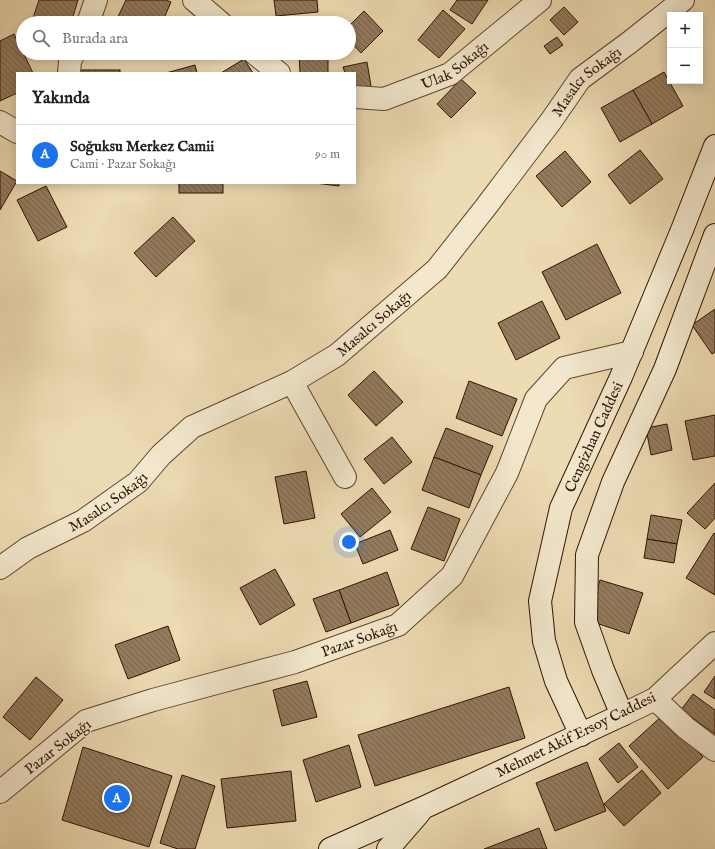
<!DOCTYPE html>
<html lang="tr">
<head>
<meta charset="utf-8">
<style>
	:root { --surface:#fff; --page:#f6f6f6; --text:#222; --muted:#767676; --line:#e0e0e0; --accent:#1a73e8 }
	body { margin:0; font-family:"IM FELL English",serif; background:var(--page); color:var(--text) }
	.controls { position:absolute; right:12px; top:12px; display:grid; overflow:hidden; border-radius:0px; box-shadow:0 2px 10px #0003 }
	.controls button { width:36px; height:36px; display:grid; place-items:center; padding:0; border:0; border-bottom:1px solid var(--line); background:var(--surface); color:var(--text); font:20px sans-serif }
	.you { position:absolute; left:349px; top:542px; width:14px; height:14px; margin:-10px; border:3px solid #fff; border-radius:50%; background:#1a73e8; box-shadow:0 0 0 6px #1a73e833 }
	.badge { display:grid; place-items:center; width:26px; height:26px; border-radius:50%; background:var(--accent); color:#fff; font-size:13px; font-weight:700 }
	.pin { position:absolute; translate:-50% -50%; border:2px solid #fff; box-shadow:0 1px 4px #0006 }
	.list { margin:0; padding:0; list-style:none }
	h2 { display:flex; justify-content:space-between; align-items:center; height:52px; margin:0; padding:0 16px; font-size:17px }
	h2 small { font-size:13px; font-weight:400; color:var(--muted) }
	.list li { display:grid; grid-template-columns:26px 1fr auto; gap:12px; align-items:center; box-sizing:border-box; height:60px; padding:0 16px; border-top:1px solid var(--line) }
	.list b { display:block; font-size:15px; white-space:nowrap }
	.list p { margin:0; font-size:13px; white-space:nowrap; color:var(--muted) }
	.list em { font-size:13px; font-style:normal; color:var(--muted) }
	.icon { flex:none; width:22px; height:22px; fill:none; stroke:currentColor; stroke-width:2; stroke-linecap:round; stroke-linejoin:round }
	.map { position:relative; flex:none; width:715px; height:849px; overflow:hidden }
	.search { position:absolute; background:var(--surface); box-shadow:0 2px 10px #0003; left:16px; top:16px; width:340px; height:44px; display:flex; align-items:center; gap:10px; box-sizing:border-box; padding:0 14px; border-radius:22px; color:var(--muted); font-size:15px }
	.panel { position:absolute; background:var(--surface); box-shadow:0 2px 10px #0003; left:16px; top:72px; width:340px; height:112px; border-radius:0px }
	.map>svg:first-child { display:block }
</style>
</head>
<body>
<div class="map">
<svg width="715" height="849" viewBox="0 0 715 849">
	<defs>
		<pattern id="building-back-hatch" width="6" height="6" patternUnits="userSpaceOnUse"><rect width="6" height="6" fill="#937b5e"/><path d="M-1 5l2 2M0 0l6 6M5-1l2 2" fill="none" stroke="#79634b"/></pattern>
	</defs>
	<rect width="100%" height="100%" fill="#eddbb3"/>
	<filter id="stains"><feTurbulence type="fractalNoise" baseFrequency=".005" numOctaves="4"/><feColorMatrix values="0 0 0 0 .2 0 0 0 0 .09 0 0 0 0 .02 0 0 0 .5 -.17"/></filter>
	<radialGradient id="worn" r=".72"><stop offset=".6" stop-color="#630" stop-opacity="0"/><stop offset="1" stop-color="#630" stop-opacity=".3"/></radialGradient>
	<g fill="url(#building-back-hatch)" stroke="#321201">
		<polygon points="39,0 78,0 71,23 50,23 33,18"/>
		<polygon points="126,0 166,0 171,2 162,23 115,23"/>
		<polygon points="274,0 317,0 318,12 276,16"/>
		<polygon points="457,0 488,0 472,24 450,10"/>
		<polygon points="564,7 578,22 564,35 550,20"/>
		<polygon points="443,10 465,29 439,58 418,40"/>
		<polygon points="364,11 383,31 361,53 349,40 349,26"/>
		<polygon points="14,34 33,73 17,73 17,93 0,101 0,41"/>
		<polygon points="557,37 563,45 550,54 544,46"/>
		<polygon points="299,53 328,53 328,73 300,73"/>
		<polygon points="244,59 253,73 221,73"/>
		<polygon points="367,62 371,86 355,89 355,73 345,73 343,67"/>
		<polygon points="195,65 197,73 166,73"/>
		<rect x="79" y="70" width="41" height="3"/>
		<polygon points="664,72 683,106 652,124 633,90"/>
		<polygon points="461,79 476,93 451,118 437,104"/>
		<polygon points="633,90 652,124 620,142 601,108"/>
		<polygon points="640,150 663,179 630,204 608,175"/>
		<polygon points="565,151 591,182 562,207 536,176"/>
		<polygon points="0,171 17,181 0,210"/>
		<rect x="179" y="183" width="44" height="10"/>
		<polygon points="315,183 339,183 339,186"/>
		<polygon points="46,186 67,227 38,241 17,200"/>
		<polygon points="173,217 195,241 156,277 134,253"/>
		<polygon points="597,244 621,293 566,320 542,272"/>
		<polygon points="542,301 560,338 516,360 498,323"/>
		<polygon points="715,309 715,352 712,354 692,325"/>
		<polygon points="374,371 403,402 376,426 348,395"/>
		<polygon points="469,381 517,399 502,436 456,418"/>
		<polygon points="715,415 715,456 693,460 685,421"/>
		<polygon points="667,424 672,450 651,455 646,428"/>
		<polygon points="446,428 493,446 481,475 434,457"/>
		<polygon points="392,437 412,462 384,484 364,459"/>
		<polygon points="434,457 481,475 469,508 422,490"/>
		<polygon points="306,471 315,518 284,524 275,477"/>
		<polygon points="715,483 715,518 705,529 687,513"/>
		<polygon points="372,488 391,512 360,537 341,514"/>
		<polygon points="428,507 460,519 444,561 411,549"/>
		<polygon points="651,515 682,520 677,544 647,539"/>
		<polygon points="390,530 398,550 363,564 355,544"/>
		<polygon points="714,533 715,534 715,595 686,578"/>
		<polygon points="647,539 677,544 674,563 644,558"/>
		<polygon points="275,569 295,605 260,625 240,588"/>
		<polygon points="387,572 399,605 351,623 339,590"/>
		<polygon points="600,580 643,593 629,634 587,620"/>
		<polygon points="339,590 351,623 326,632 313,599"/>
		<polygon points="168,626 180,660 128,679 115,645"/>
		<polygon points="715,676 715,699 704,692"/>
		<polygon points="36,677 63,700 30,740 3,717"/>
		<polygon points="307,681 317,717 282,726 273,690"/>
		<polygon points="509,687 525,738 375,786 358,735"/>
		<polygon points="693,694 715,710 715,734 681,710"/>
		<polygon points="664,714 703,757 668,789 629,746"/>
		<polygon points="619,743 638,767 618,783 599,759"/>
		<polygon points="349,745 361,787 316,802 303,760"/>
		<polygon points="83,747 172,776 149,847 62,820"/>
		<polygon points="587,762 606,811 555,831 536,783"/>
		<polygon points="642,770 661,793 624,826 604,804"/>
		<polygon points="291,771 296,821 227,828 221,779"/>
		<polygon points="182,775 215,786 195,849 178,849 160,843"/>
		<polygon points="539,828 547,849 484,849"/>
	</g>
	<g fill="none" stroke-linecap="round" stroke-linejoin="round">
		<defs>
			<g id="street">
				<polyline points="194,0 221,23"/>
				<polyline points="88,23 96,0"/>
				<polyline points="254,53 279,73"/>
				<polyline points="69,73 70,61 74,53"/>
				<path id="s1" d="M355,97l29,2 66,-25 90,-74"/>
				<polyline points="0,122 17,132"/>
				<polyline points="292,382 345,477"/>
				<path id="s2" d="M0,568l28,-20 55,-27 55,-39 23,-27 31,-28 100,-45 45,-27 100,-86 48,-61 66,-87 29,-42 50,-37 53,-42"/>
				<polyline points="655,699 686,728 715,750"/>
				<polyline points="622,715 655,699 715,643"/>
				<path id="s3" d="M0,792l86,-71 67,-21 142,-38 103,-37 54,-49 55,-103 29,-74 28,-31 68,-16"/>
			</g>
			<g id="secondary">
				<path id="s4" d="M581,735l-25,-54 -12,-40 -4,-40 21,-93 60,-131 61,-147 33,-84"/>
				<polyline points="330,849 425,807 622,715 603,670 586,622 587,555 613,482 665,369 715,235"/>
				<polyline points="388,849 420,812"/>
			</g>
		</defs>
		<use href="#street" stroke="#61442e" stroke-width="24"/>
		<use href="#secondary" stroke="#321201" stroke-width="24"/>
		<use href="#street" stroke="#f3e8ce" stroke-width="22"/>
		<use href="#secondary" stroke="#f3e8ce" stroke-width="22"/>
	</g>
	<g text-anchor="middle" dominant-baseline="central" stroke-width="3" stroke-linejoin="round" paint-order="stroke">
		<g font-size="15" fill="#321201" stroke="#f3e8ce">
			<text stroke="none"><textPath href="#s1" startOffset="108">Ulak Sokağı</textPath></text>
			<text stroke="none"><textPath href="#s2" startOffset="775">Masalcı Sokağı</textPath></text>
			<text stroke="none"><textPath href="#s2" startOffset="451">Masalcı Sokağı</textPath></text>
			<text stroke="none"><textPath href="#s4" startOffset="315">Cengizhan Caddesi</textPath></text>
			<text stroke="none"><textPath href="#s2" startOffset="127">Masalcı Sokağı</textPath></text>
			<text stroke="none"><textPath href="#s3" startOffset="397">Pazar Sokağı</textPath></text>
			<text transform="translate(576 735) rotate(-26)">Mehmet Akif Ersoy Caddesi</text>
			<text transform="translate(58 747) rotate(-38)">Pazar Sokağı</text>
		</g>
	</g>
	<rect width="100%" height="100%" filter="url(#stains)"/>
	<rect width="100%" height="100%" fill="url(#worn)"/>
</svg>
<div class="controls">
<button>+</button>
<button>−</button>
</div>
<div class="you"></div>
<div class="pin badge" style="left:117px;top:798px">A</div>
<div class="search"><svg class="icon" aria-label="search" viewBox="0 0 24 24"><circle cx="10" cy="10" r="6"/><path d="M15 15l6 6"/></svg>Burada ara</div>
<section class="panel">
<h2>Yakında<small></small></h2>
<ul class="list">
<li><span class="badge">A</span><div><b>Soğuksu Merkez Camii</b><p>Cami · Pazar Sokağı</p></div><em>90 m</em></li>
</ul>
</section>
</div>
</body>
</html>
